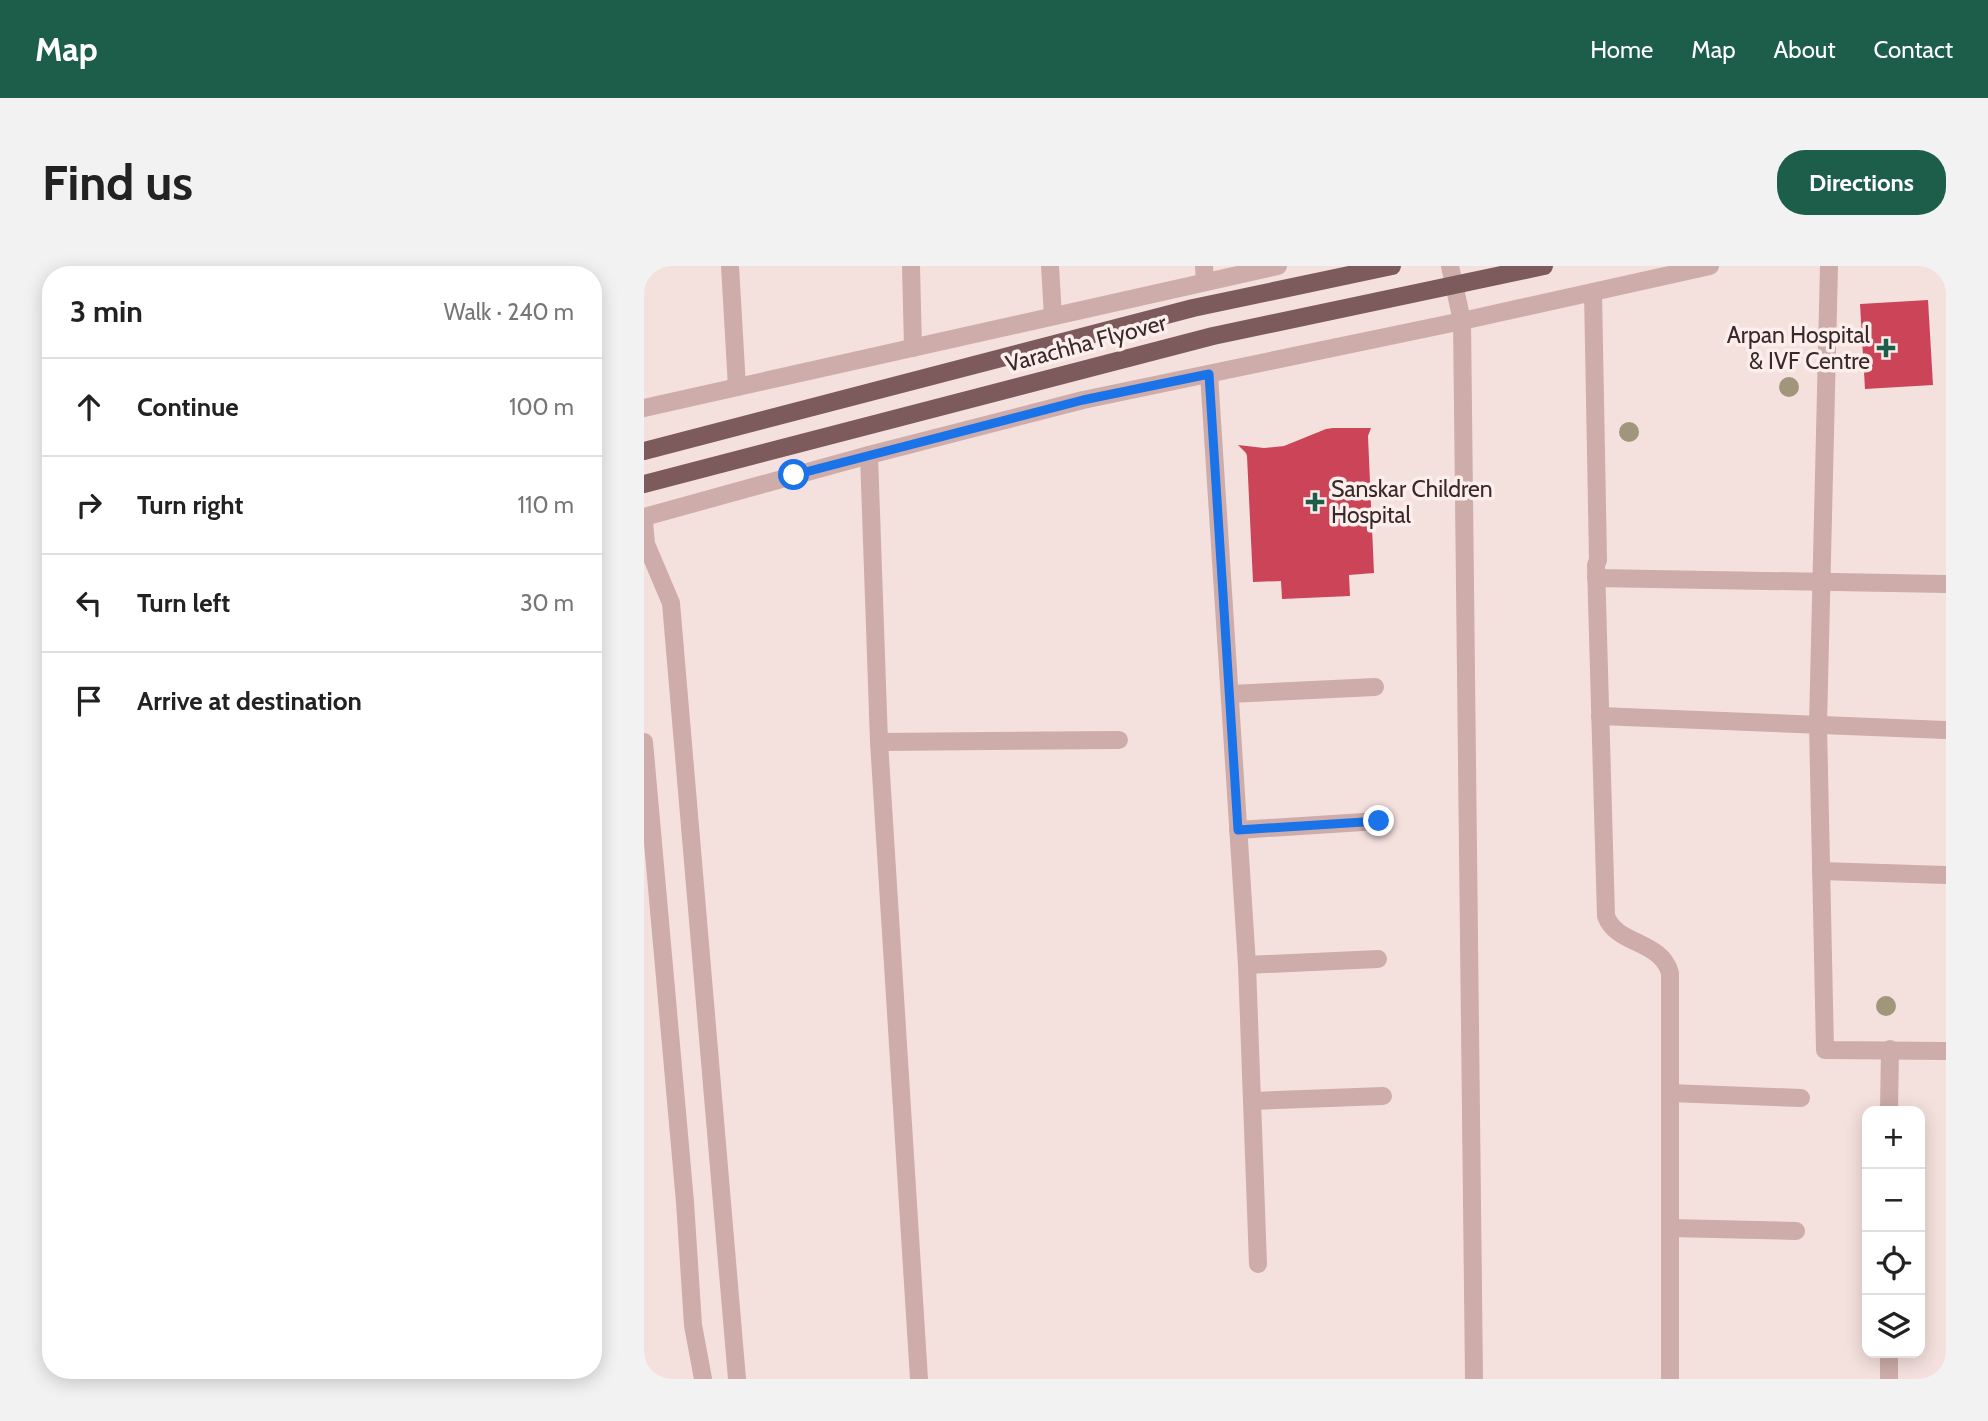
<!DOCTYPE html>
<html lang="en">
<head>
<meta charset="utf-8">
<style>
	:root { --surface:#fff; --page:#f2f2f2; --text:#222; --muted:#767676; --line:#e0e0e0; --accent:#1c5e49 }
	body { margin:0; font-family:Cabin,sans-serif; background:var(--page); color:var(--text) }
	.controls { position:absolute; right:21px; bottom:21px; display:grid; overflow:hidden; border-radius:14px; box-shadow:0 4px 18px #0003 }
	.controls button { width:63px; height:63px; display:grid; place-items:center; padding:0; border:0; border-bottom:2px solid var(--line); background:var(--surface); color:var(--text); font:35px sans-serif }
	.stop { position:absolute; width:21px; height:21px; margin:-16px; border:5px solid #1a73e8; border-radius:50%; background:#fff }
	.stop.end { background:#1a73e8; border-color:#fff; box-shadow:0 2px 7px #0008 }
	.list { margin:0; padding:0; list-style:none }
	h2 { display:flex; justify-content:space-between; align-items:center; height:91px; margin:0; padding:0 28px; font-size:30px }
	h2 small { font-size:23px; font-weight:400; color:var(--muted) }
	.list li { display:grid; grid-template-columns:46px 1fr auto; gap:21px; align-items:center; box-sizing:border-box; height:98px; padding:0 28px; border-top:2px solid var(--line) }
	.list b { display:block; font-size:26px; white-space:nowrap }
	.list em { font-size:23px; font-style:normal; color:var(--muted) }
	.icon { flex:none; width:38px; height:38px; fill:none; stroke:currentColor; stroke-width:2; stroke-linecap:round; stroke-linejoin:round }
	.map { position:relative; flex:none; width:1302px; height:1113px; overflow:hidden; border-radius:28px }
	header { display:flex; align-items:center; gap:42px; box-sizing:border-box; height:98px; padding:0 35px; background:var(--accent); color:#fff }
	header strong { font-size:33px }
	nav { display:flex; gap:38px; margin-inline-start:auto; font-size:24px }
	.intro { display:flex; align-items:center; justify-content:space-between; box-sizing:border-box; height:168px; padding:0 42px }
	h1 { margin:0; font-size:49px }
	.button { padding:18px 32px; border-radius:28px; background:var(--accent); color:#fff; font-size:24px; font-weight:700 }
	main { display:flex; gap:42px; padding:0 42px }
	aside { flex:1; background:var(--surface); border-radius:28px; box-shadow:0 4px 18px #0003 }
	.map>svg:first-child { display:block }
</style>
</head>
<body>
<header>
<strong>Map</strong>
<nav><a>Home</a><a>Map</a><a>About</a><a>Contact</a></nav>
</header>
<div class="intro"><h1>Find us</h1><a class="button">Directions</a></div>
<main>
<aside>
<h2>3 min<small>Walk · 240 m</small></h2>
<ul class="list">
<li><svg class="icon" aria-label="ahead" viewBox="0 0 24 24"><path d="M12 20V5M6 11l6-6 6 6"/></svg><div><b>Continue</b></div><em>100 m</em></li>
<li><svg class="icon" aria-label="right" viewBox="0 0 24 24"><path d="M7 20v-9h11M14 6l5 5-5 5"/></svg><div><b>Turn right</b></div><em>110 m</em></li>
<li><svg class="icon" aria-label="left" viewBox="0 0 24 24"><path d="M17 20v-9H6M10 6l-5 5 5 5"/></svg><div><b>Turn left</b></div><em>30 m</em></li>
<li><svg class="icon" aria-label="arrive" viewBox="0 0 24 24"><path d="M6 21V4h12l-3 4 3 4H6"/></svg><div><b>Arrive at destination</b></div></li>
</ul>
</aside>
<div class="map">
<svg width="1302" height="1113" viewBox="0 0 1302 1113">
	<rect width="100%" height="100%" fill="#f4e1de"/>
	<g fill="#cc4457">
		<polygon points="1284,34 1289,119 1221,123 1216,38"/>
		<polygon points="689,162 727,162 724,170 730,307 705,309 706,330 638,333 637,315 609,316 603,190 602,187 594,179 620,182 640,180 682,163"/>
	</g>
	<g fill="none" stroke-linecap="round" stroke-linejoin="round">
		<g stroke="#cdaca9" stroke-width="18">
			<polyline points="86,0 93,121"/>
			<polyline points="267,0 269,82"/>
			<polyline points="406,0 409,50"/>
			<polyline points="560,0 561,16"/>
			<polyline points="806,0 818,55 830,1113"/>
			<polyline points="1185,0 1174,459 1181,784 1302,785"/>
			<path d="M949,26l5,268 -2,5 10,351c10,29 55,24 64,57v406"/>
			<polyline points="565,108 603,699 614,998"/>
			<polyline points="225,189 235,476 275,1113"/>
			<polyline points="952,312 1302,318"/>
			<polyline points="586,428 731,421"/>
			<polyline points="956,450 1302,464"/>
			<polyline points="235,476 475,474"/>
			<polyline points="594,564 735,555"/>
			<polyline points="1177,605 1302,609"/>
			<polyline points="603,699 734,693"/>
			<polyline points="1026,827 1157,832"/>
			<polyline points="609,835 739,830"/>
			<polyline points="1245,845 1246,783"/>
			<polyline points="1026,962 1152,965"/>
			<polyline points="1245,1113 1245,1087"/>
		</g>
		<g stroke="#cdaca9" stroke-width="18">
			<polyline points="0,142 634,0"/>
			<polyline points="0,251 225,189 439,134 818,55 1066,0"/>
			<polyline points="0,256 2,278 27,337 93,1113"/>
			<polyline points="0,476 41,936 49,1059 59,1113"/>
		</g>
		<polyline stroke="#7d5a5b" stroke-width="18" points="0,185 549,42 748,0"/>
		<polyline stroke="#7d5a5b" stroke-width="18" points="0,218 569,70 900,0"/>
	</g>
	<g fill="#9f967c">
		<circle cx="1145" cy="121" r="10"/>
		<circle cx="985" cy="166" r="10"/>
		<circle cx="1242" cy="740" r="10"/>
	</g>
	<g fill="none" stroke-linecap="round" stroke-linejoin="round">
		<polyline stroke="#1a73e8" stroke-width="9" points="150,209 439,134 565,108 594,564 735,555"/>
	</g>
	<g fill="#1c5e49" stroke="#fbeeeb" stroke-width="2.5">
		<path d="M1238.5 71.5h7v7h7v7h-7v7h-7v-7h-7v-7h7z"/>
		<path d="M667.5 225.5h7v7h7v7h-7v7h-7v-7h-7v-7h7z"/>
	</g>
	<g text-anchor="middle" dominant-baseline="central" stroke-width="7" stroke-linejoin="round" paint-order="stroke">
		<g font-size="23" fill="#3a292a" stroke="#fbeeeb" text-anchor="end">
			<text x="1226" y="69">Arpan Hospital<tspan x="1226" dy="26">&amp; IVF Centre</tspan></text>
			<text x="687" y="223" text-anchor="start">Sanskar Children<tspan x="687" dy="26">Hospital</tspan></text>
		</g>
		<g font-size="23" fill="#3a292a" stroke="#fbeeeb">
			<text transform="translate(442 77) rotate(-15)">Varachha Flyover</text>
		</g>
	</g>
</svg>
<div class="controls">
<button>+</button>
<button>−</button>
<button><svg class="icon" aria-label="locate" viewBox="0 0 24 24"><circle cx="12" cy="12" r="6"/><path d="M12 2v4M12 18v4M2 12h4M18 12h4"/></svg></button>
<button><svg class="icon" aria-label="layers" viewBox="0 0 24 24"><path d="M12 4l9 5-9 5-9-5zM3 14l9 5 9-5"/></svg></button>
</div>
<div class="stop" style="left:150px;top:209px"></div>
<div class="stop end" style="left:735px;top:555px"></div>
</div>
</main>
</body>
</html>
